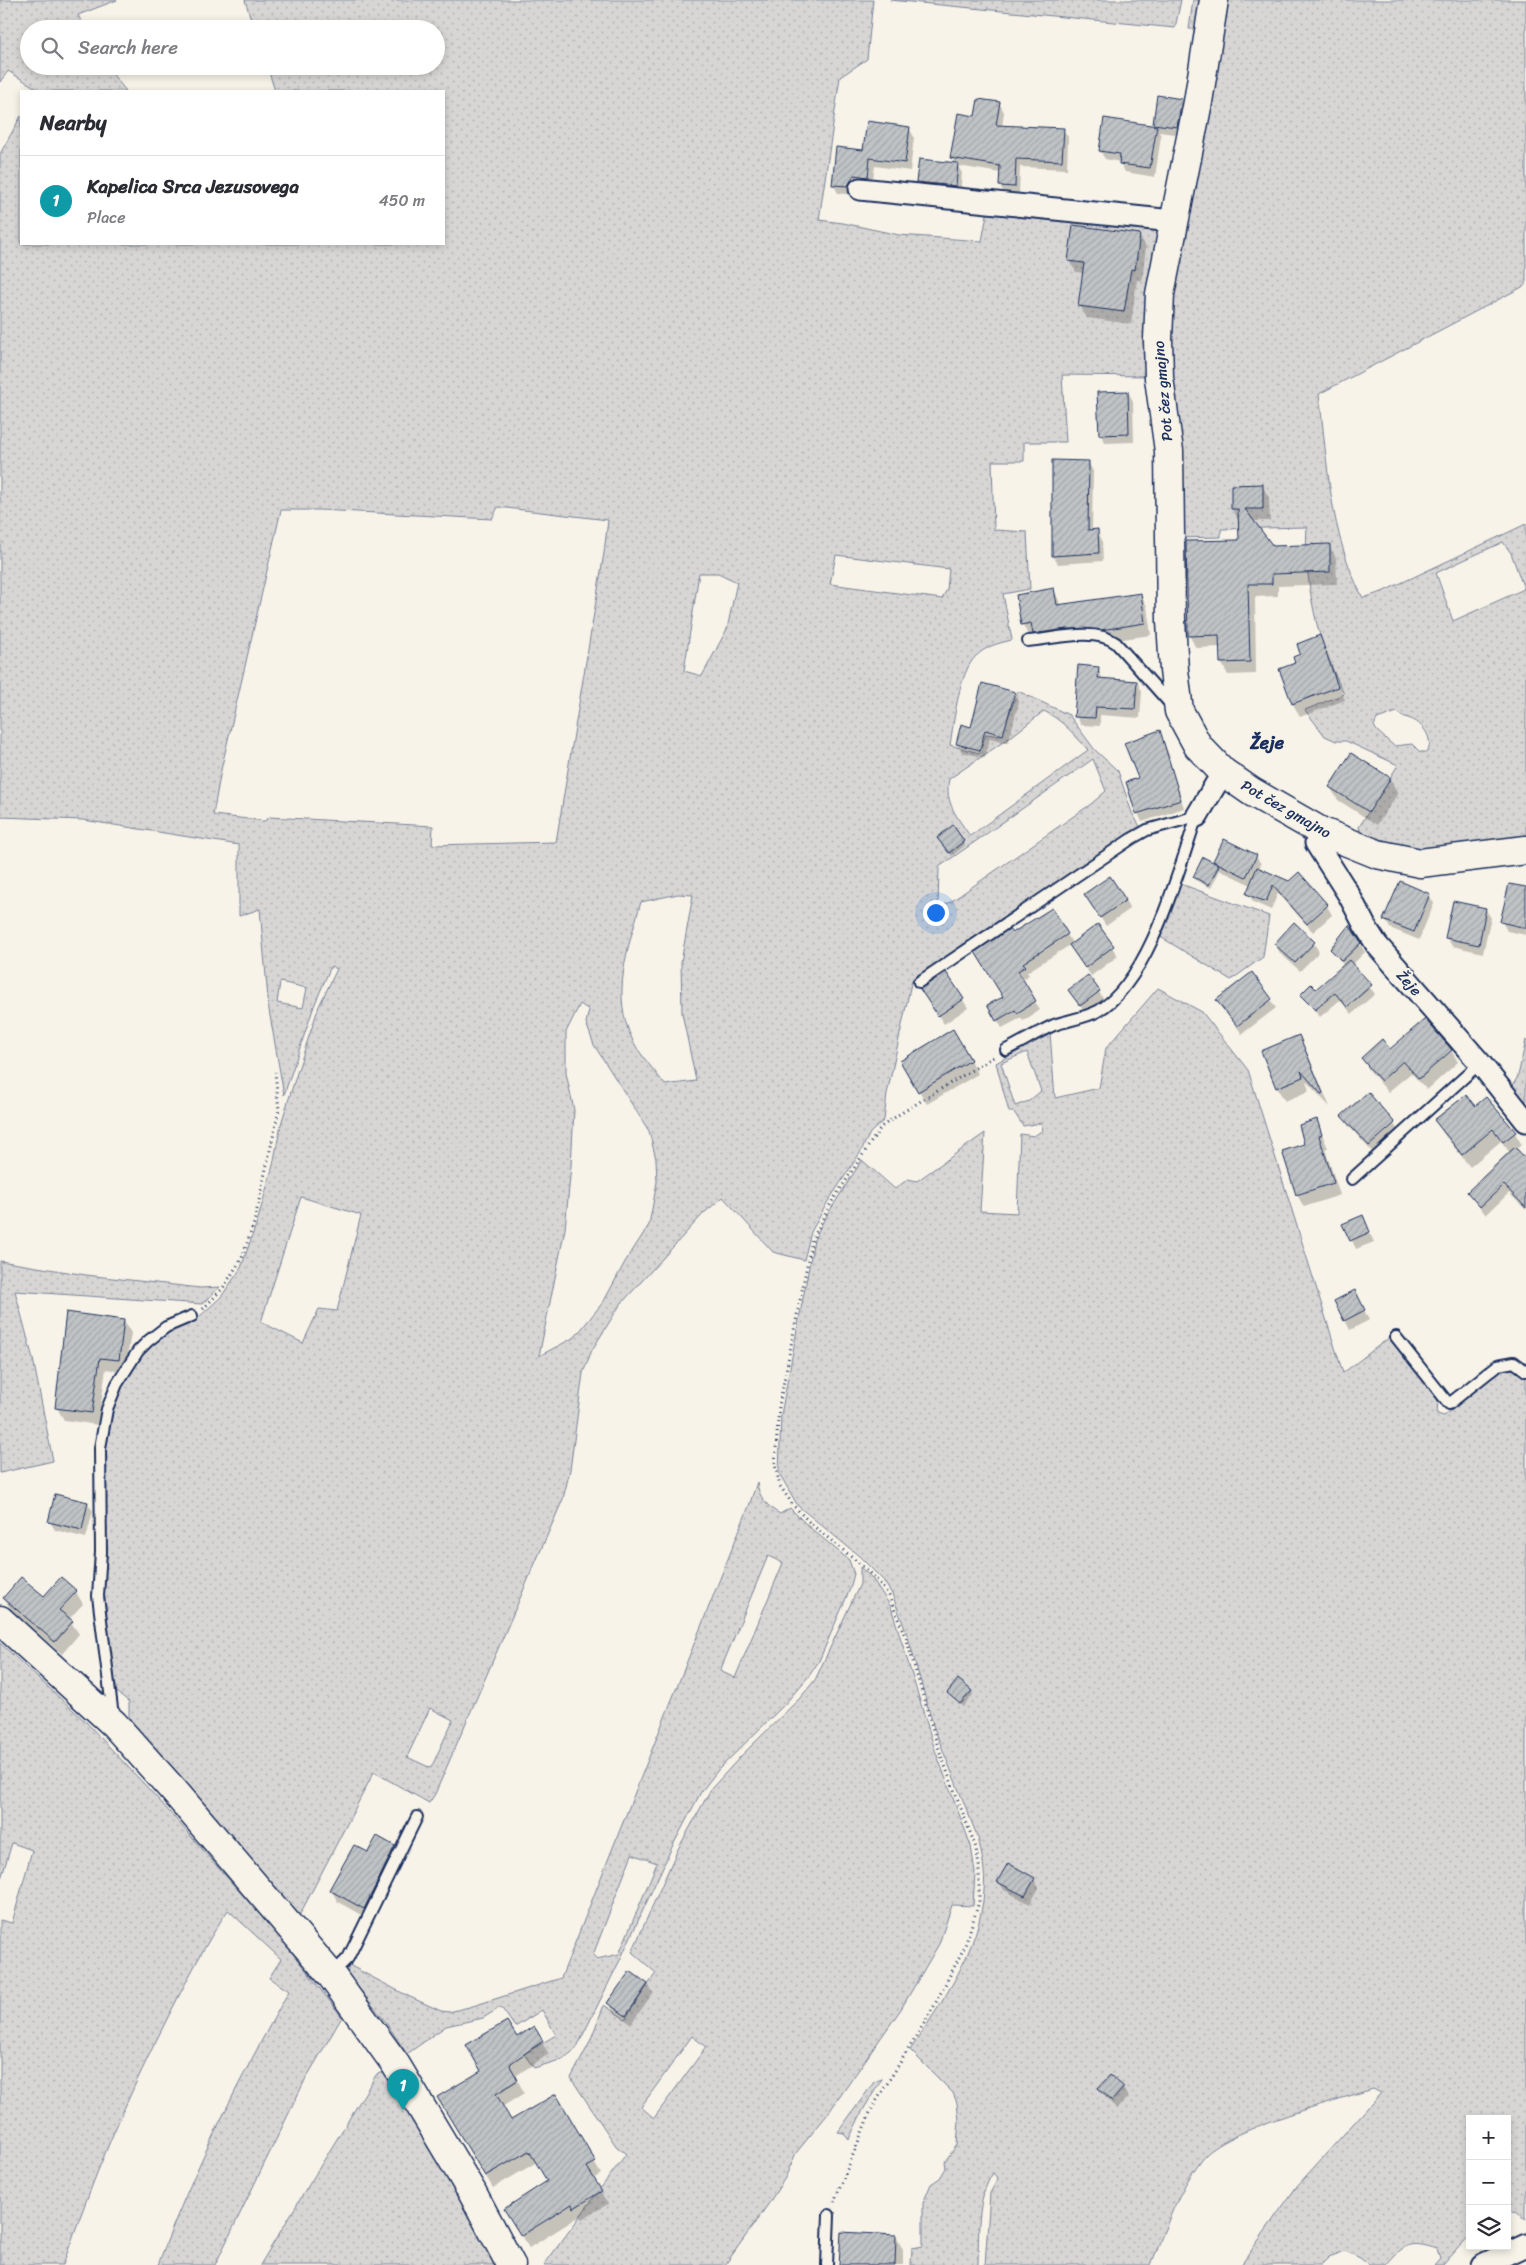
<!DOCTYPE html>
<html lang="en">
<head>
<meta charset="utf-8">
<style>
	:root { --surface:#fff; --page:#f7f7f7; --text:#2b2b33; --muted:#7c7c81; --line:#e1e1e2; --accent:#7c3aed }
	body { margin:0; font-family:Sriracha,sans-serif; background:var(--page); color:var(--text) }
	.controls { position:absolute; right:15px; bottom:15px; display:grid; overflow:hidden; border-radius:0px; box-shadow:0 2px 8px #0003 }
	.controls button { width:45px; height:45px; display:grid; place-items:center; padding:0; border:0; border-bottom:1px solid var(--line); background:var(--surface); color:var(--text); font:25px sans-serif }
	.you { position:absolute; left:935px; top:912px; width:18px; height:18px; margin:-12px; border:4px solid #fff; border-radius:50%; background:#1a73e8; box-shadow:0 0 0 8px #1a73e833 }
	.badge { display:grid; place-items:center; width:32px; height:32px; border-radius:50%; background:var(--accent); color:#fff; font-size:16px; font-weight:700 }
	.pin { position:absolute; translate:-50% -41px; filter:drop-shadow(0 1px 2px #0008) }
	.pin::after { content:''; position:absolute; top:26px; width:18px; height:15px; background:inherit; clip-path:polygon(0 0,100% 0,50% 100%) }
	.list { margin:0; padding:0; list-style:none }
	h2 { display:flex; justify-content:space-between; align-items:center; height:65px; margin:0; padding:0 20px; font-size:21px }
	h2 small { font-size:16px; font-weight:400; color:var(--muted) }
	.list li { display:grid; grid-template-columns:32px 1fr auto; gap:15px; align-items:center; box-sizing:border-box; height:90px; padding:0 20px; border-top:1px solid var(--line) }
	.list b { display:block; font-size:19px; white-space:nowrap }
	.list p { margin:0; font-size:16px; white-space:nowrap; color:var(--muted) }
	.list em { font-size:16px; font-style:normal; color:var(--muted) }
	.icon { flex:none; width:28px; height:28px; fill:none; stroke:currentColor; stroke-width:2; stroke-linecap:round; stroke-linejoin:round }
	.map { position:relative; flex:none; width:1526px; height:2265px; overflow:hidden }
	.search { position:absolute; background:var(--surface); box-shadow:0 2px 8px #0003; left:20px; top:20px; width:425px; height:55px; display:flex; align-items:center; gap:12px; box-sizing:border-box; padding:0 18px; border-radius:28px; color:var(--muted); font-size:19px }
	.panel { position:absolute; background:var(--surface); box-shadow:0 2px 8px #0003; left:20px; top:90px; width:425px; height:155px; border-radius:0px }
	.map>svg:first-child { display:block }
</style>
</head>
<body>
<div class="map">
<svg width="1526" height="2265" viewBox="0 0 1526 2265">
	<defs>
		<pattern id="grass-dots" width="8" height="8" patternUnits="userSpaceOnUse" patternTransform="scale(1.25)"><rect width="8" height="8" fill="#d7d6d4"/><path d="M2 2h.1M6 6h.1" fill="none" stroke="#b8b8b8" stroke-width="1.8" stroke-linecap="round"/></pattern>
		<pattern id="building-hatch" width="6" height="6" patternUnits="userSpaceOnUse" patternTransform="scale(1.25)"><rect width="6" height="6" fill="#c0c3c5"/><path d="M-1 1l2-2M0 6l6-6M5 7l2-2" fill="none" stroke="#a4a8ac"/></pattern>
	</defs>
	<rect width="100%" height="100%" fill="#f7f3e8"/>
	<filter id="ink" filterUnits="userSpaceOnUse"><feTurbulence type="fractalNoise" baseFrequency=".02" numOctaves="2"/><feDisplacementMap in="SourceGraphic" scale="10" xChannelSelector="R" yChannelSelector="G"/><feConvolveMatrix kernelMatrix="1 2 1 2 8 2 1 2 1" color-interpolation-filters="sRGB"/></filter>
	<g filter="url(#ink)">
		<g fill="url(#grass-dots)" stroke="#798299" fill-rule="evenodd">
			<polygon points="0,0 117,0 78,15 85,29 29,29 29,66 106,66 126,91 35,91 36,88 8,71 0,82"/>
			<path d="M245,0h628l-6,59 -27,18 -21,143 24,3 56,12 83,6 6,-32 172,21 -8,146 -90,-1 4,67h-42v19h-32l2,69 33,2 3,57 -27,5 9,46c-13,3 -26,6 -36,16 -17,16 -22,65 -26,89l29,8 7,-19 15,2 17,-45 51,24 26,35 23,21 14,42 9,15 -229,151 -25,115 -3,26 -14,13 -10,20 -33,50 -16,29 -7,28 -31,-8 -50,-55 -19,16 -84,92 -28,45 -9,23 -13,97 -7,29 -128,295 -6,9 -55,-31 -76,146 -162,-187 -7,-15v-14l-13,-11 -12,-99 2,-36v-105l7,-40 8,-25 27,-40 20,-13 31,-16 22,-20 20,-29 17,-49 15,-54 8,-41 14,-45 24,-73 18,-37 -6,-3 -17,40 -30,89 -15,-85 -9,-101 -21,7v-71l-156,-25 -83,-3v-663l21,-38v128h423v-153h-169l-8,-25h169v-37h-182zM498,507l110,13 -4,33 -48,289 -124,3 1,-19 -164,-9 -4,4 -52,-6 8,-45 60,-260h38l173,9zM836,555l113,14 -2,20 -5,10 -112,-15zM699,573h19l19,9 -10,47 -25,47 -18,-5zM1044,711c18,9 31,24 44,39l-118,86c-12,-18 -26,-33 -21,-57l63,-43zM1093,759l13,32 -15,13 -142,99 -11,4 1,-40zM953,826l11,15 -15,12 -12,-15zM678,894l15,1 -12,67 1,51 14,68 -31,4c-10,-14 -24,-29 -32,-44 -23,-46 -5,-93 8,-139zM280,982l27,6 -4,20 -26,-5zM580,1004l9,6 -3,13 8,22 55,86 7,28 1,23 -8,43 -24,37 -21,39 -29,36 -36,19 26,-127 6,-63 3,-56 -8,-37v-41zM301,1197l60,18 -24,96 -18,-2 -16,34 -42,-21zM430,1708l23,12 -22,48 -24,-11z"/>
			<polygon points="890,0 1181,0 1175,28"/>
			<polygon points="1193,0 1206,0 1201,29 1189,29"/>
			<path d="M1221,0h305v285l-207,109c9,71 10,139 44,204l19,-6 144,-68v317l-109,11 -55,-13 -3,-12 39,-62 -52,-24h-10l-11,-5 -20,-26 39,-16c-7,-15 -15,-30 -20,-45 -12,-38 -20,-82 -17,-122l-86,2v8l-46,1 -13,-199zM1503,542l8,11 13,36 -71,32 -17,-48zM1397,712c6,6 11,5 18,9 10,6 19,20 12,31h-7l-8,-8 -18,2 -17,-15 -3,-5 3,-7z"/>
			<polygon points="1178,883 1269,916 1263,957 1231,980 1159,936"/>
			<path d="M1158,988l44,24 46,58 95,303 47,-36 48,63 -1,14 7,2 57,-47 17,1 8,9v839l-9,-7 -10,1v-93h-37v115l-28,31h-8l6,-7 -3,-9c-27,-9 -33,-5 -51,16h-17l-9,-7 -15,-7 -16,6 -8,8h-80l56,-79 84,-93 -8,-4c-39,12 -147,40 -171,70 -24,31 -37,70 -51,106h-166l5,-72 8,-14 -5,-6c-17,25 -14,63 -15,92h-67l1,-17 11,-2v-43l8,-19 9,-6 6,-10 -1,-7 12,-16 2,-24 -2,-18 -4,-10 -43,-43c32,-48 70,-100 74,-159 2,-18 -2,-36 -6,-53l-44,-110 -26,-91 -16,-43 -9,-14 -24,-24 -61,-50 -19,-33 2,-58 33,-175 8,-17 40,-63 33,29 13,-10 9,2 68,-48 -5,78 37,2 3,-79 14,2 9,-6 -2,-7 -18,3 -9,-14h-5l-13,-49 54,-30 5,65 44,-10 7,-40zM1027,1052l14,39 -12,10 -14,5 -14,-43z"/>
			<polygon points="1526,1040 1526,1102 1512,1087 1518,1076"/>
			<polygon points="0,1261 86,1275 200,1288 220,1287 202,1304 15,1291 33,1359 53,1461 0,1473"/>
			<path d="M757,1482c1,14 10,25 23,32l10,-6 18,18 41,34 5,14 -4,15 -31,72 -10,15 -25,29 -66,65 -17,22 -29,55 -52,113 -44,89 -13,10 -29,9 -10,-14 32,-19 -14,-25 -27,17 -14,-20 -18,11 -37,8 -39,28 -22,-33 -38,-47 2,-9 59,31 33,15 8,1 24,-6 88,-28 188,-472zM768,1556l15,7 -48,115 -15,-7zM632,1854l25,9 -38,91 -22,5 -4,-4z"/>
			<path d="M860,1567l12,11 19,29 44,143 36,96 4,26 -2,34 -21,-1 -13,39 -38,65 -74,106 -31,38 -11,25 -18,28 -42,59h-181l82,-111 -10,-8 -45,-68 18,-34 15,-39 21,14 31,-46 -24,-21 45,-101 34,-62 30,-33 59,-58 15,-18 45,-96zM692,2036l14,11 -52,71 -13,-11z"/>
			<path d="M0,1643l86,79 72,77 125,142 59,76 -37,63 -90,185h-57c35,-95 81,-185 131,-274l-20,-13 12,-19 -53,-49c-23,34 -42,72 -61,109 -41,80 -75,161 -104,246h-63v-345l12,3 20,-73 -20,-7 -12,39z"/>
			<polygon points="380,2073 385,2073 442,2163 498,2265 260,2265 376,2075"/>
			<polygon points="882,2079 863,2110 849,2139 844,2133 838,2132 874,2082"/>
		</g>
		<g fill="#0003">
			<polygon points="1181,100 1186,109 1182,135 1159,132 1161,136 1155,177 1125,172 1120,162 1105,159 1100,151 1156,127 1154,124"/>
			<polygon points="999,103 1004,112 1002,127 1063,129 1068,137 1067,169 1020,167 1019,195 1005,194 1000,186 1001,173 958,166 962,173 960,195 923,191 918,182 955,164 951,157 976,117"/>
			<polygon points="909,128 914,137 910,171 875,166 872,185 853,195 838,193 833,184 864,152"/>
			<polygon points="1139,235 1146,247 1142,281 1137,280 1131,324 1087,318 1080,306 1084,273 1076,272 1069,260"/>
			<polygon points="1128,392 1133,401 1134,442 1105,443 1100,434"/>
			<polygon points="1088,462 1093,471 1092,531 1097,531 1102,540 1103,561 1058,564 1053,556"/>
			<polygon points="1262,485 1269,498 1270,521 1252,521 1273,548 1329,545 1336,558 1337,584 1278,586 1278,596 1255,597 1256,674 1228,675 1221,662 1221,647 1196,648 1189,635 1240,541 1240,522 1232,509 1232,486"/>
			<polygon points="1054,589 1061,606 1140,594 1147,606 1151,635 1109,641 1074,640 1041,645 1036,635 1029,637 1023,625 1018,596"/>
			<polygon points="1319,637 1327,651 1345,700 1300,717 1293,704 1297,664 1302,655"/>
			<polygon points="1098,668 1103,680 1137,682 1142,691 1140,718 1100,715 1100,726 1081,725 1076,716"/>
			<polygon points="1014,693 1019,702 1008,743 990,738 985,758 962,752 957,744 971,728"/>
			<polygon points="1159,731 1170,757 1168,758 1184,808 1142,822 1138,813 1140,779"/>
			<polygon points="1390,779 1398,793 1377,825 1338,800 1330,787"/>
			<polygon points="963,841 965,845 952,856 941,842"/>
			<polygon points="1256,856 1261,864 1259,869 1289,883 1299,874 1327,906 1332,915 1313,932 1278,893 1271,910 1253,902 1248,893 1251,885 1220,870 1211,888 1197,881 1194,877 1216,865 1214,861"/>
			<polygon points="1526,889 1526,935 1507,931 1502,922"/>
			<polygon points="1429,895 1434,903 1419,940 1390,928 1385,920"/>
			<polygon points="1125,900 1130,909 1106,926 1091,903"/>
			<polygon points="1051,909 1073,944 1097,926 1118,956 1091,976 1070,945 1027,972 1029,975 1022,980 1040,1010 1023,1021 1021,1018 1002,1028 989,1006 1005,997 1011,935"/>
			<polygon points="1486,910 1491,918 1483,953 1452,946 1447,938"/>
			<polygon points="1314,943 1319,952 1300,971 1280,953 1275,944"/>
			<polygon points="1360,944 1365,952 1352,965 1375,994 1352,1014 1340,1000 1320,1017 1302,995 1316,991 1344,966 1331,949"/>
			<polygon points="1252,974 1276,1008 1242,1034 1218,1000"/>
			<polygon points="1069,990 1099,992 1104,1000 1086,1014"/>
			<polygon points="927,998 963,1000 968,1008 944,1024"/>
			<polygon points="953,1031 978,1074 927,1104 902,1061"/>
			<polygon points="1298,1037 1306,1050 1330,1107 1306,1081 1309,1091 1285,1101 1277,1088 1262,1052"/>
			<polygon points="1451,1050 1458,1062 1427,1090 1411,1073 1388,1092 1369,1070 1362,1058 1390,1051"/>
			<polygon points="1475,1108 1515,1133 1522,1145 1516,1150 1526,1160 1526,1210 1509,1193 1486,1215 1468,1192 1510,1153 1501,1141 1470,1167 1443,1133 1436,1121"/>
			<polygon points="1343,1117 1394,1124 1399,1132 1374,1154 1348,1125"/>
			<polygon points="1316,1121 1328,1148 1325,1149 1340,1195 1304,1207 1297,1195 1283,1152 1306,1144"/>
			<polygon points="1362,1217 1374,1242 1356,1249 1344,1224"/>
			<polygon points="1359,1300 1369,1320 1350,1330 1335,1301"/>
			<polygon points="124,1321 131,1333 125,1372 106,1369 98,1425 64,1420 57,1408"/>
			<polygon points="87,1503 93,1511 86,1538 55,1530 50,1522"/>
			<polygon points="76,1592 83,1604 69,1619 79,1634 62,1654 11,1610 4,1598 44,1598"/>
			<polygon points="971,1692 973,1695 963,1707 948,1693"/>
			<polygon points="394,1847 402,1860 372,1921 338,1902 331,1890 369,1854"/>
			<polygon points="1034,1879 1039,1888 1030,1904 1004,1890 999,1882"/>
			<polygon points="648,1984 653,1993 631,2024 614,2012 609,2003"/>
			<polygon points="533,2028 549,2054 517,2075 517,2079 524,2093 502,2107 511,2122 555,2096 601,2174 593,2179 608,2204 582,2219 580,2216 529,2248 512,2221 549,2181 537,2162 493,2188 445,2109 517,2039"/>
			<polygon points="1100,2088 1123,2088 1128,2097 1117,2109 1105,2097"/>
			<polygon points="896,2236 903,2250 903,2265 840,2265"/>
		</g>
		<g fill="url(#building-hatch)" stroke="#1b2f5e">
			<polygon points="1157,95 1182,99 1177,127 1153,124"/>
			<polygon points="978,99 1000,102 996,125 1064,128 1062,161 1016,159 1015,187 999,186 1000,166 950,158 958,113 975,116"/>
			<polygon points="1104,118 1157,126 1150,168 1119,164 1120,154 1099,151"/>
			<polygon points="867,121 910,127 905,163 870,158 868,177 854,175 848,186 832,185 836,147 863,150"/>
			<polygon points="919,159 958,163 956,186 916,182"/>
			<polygon points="1073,225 1140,234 1135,270 1131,269 1124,312 1078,306 1084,263 1068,261"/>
			<polygon points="1128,391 1129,434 1099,435 1097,392"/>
			<polygon points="1052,460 1089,461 1088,530 1098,529 1099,553 1052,556"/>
			<polygon points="1263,484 1263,509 1245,509 1273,546 1330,544 1330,572 1272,574 1272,584 1248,584 1250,662 1220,663 1219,635 1188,636 1186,541 1239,540 1238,509 1231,509 1231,485"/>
			<polygon points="1054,588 1057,605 1141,593 1145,623 1101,630 1066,629 1033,634 1031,623 1021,625 1016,595"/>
			<polygon points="1320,635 1338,687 1292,704 1279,669 1295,663 1293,657 1300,654 1297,644"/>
			<polygon points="1078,665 1099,667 1098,678 1137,681 1135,709 1096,707 1095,718 1074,717"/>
			<polygon points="982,683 1015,692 1003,735 985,730 980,750 956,744 961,724 971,727"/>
			<polygon points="1160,730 1181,800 1136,814 1126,782 1138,778 1124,743"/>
			<polygon points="1351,753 1391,778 1369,812 1329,787"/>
			<polygon points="953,825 964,841 949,853 937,838"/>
			<polygon points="1224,839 1257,855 1246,877 1213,861"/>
			<polygon points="1203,857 1219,865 1209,885 1193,877"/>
			<polygon points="1257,867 1289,881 1299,872 1328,905 1307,924 1273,885 1266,902 1246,894"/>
			<polygon points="1110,876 1126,900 1100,918 1084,894"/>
			<polygon points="1400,881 1430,894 1414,932 1383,920"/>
			<polygon points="1509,884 1526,887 1526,928 1500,922"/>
			<polygon points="1453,901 1486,908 1479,945 1445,938"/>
			<polygon points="1052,908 1068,934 1023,963 1026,966 1018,971 1036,1001 1017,1013 1015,1010 996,1021 987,1005 1003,997 975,952 1009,929 1012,933"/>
			<polygon points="1294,922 1315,942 1295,963 1274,944"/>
			<polygon points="1098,924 1114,946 1085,968 1069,945"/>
			<polygon points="1349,925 1361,943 1342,961 1330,949"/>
			<polygon points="1349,960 1372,985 1347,1007 1335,993 1315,1010 1300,995 1311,984 1316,989"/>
			<polygon points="946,972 964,999 938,1016 920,989"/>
			<polygon points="1252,972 1272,999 1237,1026 1216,1000"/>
			<polygon points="1088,975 1100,991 1080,1006 1068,990"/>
			<polygon points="1425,1019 1452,1050 1419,1079 1403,1061 1381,1081 1361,1058 1382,1039 1390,1049"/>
			<polygon points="953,1029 971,1060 918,1092 900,1061"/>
			<polygon points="1299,1035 1323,1093 1321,1094 1301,1071 1303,1077 1276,1088 1261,1051"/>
			<polygon points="1368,1092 1395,1123 1369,1146 1341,1116"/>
			<polygon points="1466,1095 1475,1106 1486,1097 1516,1132 1503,1142 1493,1129 1462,1155 1434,1120"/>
			<polygon points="1317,1119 1322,1135 1319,1136 1334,1183 1296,1195 1282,1151 1304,1144 1299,1125"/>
			<polygon points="1515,1147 1526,1159 1526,1208 1504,1185 1480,1207 1467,1192"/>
			<polygon points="1363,1215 1370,1232 1350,1241 1342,1224"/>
			<polygon points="1355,1290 1365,1310 1344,1321 1334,1301"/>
			<polygon points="66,1312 124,1320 119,1360 100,1358 92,1413 55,1408"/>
			<polygon points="55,1494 88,1502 82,1530 48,1522"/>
			<polygon points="21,1577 44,1596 61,1577 77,1591 59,1610 73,1621 55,1642 3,1598"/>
			<polygon points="958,1679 972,1691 960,1704 947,1693"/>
			<polygon points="377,1836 395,1846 364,1909 329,1890 354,1845 368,1852"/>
			<polygon points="1008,1863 1035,1878 1025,1896 997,1882"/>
			<polygon points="630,1971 648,1984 626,2016 607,2003"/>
			<polygon points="507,2021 517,2037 534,2026 543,2041 511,2063 510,2066 518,2080 496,2094 511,2120 556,2094 596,2162 587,2167 602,2191 574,2208 572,2204 521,2236 504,2209 547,2181 529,2151 485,2176 437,2097 481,2071 466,2045"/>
			<polygon points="1110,2075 1124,2087 1112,2101 1098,2088"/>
			<polygon points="841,2232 896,2235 895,2265 839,2265"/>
		</g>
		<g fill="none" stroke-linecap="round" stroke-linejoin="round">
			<defs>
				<g id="lane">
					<path d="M1028,641c26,-2 66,-14 88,2l56,63"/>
					<polyline points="919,982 1131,839 1147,830 1197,816"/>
					<path d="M1006,1050c16,-8 32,-18 48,-25 14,-5 31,-7 44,-14 52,-30 80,-140 99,-195"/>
					<polyline points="1352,1179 1480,1063"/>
					<polyline points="1396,1337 1449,1404 1498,1365 1514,1362 1526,1371"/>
					<polyline points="113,1716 98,1596 101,1552 100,1448 107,1409 117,1384 138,1351 148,1341 166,1327 192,1316"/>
					<polyline points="332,1974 348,1958 417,1817"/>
					<polyline points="827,2265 829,2215"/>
				</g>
				<g id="street">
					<polyline points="860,189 1173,221"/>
					<polyline points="1197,816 1223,772"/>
					<polyline points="1320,831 1316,843 1349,895 1365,926 1377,945 1480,1063 1526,1121"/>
					<polyline points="1483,2265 1526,2245"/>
				</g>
				<g id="secondary">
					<polyline points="1214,0 1198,102 1160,294 1158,339 1159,378 1169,451 1171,621 1174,670 1179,711 1198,746 1223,772 1252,792 1320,831 1377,854 1420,863 1526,850"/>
					<polyline points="0,1620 114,1724 175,1792 331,1975 396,2065 472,2192 511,2265"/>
				</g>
			</defs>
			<use href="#lane" stroke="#1b2f5e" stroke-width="14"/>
			<use href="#street" stroke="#1b2f5e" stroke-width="25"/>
			<use href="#secondary" stroke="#1b2f5e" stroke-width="31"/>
			<g stroke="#1b2f5e" stroke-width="3" stroke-dasharray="1 4" stroke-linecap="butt">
				<polyline points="203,1309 223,1288 242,1258 254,1223 279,1110 275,1072"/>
				<polyline points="834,2202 871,2110 931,2012 965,1946 979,1902 979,1866 976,1848 938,1747 907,1641 889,1596 878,1581 860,1564 811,1524 793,1505 780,1486 775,1464 779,1406 812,1240 831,1203 881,1127 898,1115 995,1056"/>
			</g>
			<use href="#lane" stroke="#f7f3e8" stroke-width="10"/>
			<use href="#street" stroke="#f7f3e8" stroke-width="21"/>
			<use href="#secondary" stroke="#f7f3e8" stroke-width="28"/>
		</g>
	</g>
	<g text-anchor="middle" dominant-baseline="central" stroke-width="4" stroke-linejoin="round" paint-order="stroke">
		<g font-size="15" fill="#1b2f5e" stroke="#f7f3e8">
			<text transform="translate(1163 391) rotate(-95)">Pot čez gmajno</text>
			<text transform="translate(1286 809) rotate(30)">Pot čez gmajno</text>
			<text transform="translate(1409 983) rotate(48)">Žeje</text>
		</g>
		<g font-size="18" font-weight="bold" fill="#1b2f5e" stroke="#f7f3e8">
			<text x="1267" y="743">Žeje</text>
		</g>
	</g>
</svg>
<div class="controls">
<button>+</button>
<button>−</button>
<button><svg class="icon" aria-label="layers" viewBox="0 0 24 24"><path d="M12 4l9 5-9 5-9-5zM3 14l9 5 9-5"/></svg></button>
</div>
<div class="you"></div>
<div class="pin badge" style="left:403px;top:2110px;background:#0f9aa8">1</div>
<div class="search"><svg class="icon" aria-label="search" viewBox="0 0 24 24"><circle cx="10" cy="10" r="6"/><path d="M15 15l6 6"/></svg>Search here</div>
<section class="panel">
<h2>Nearby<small></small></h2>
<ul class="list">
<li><span class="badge" style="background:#0f9aa8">1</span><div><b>Kapelica Srca Jezusovega</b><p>Place</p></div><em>450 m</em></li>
</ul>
</section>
</div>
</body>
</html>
